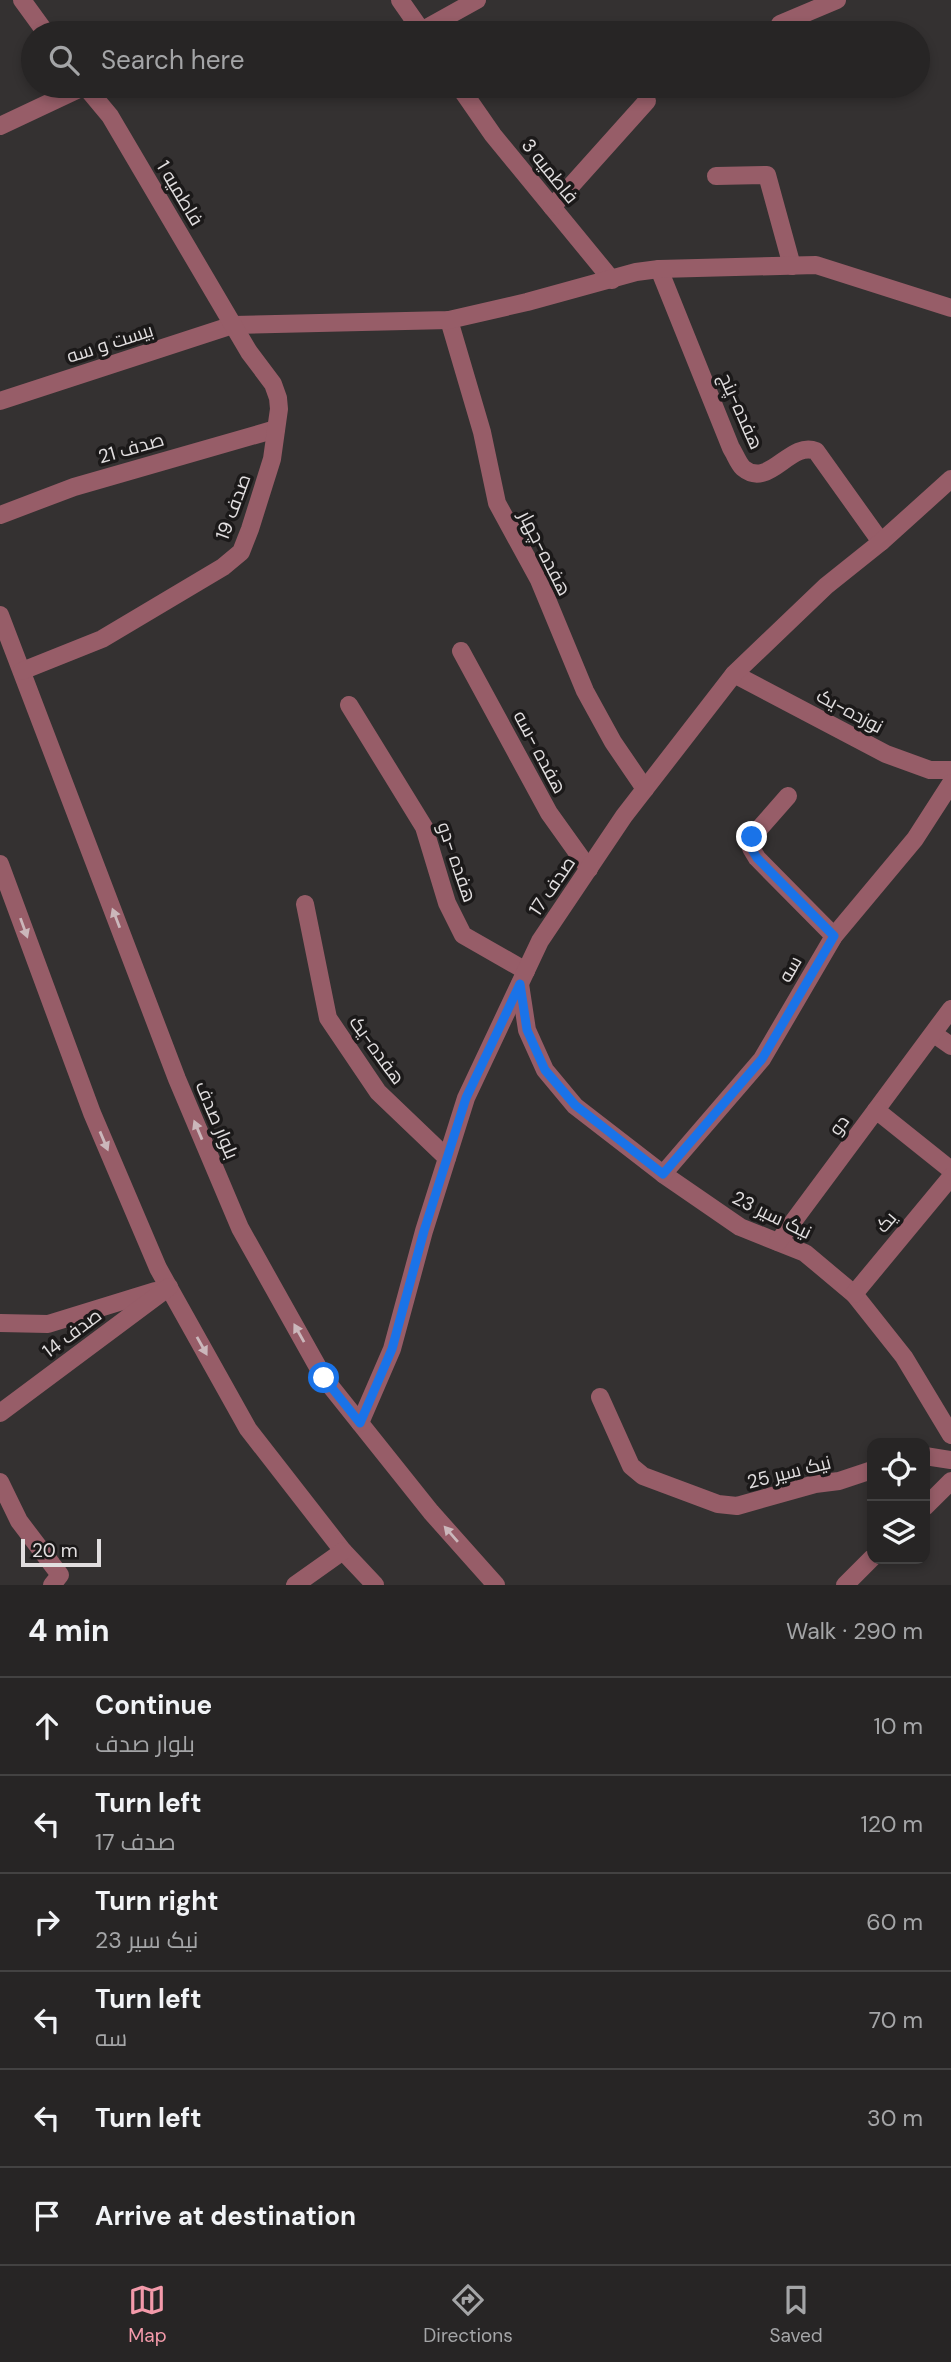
<!DOCTYPE html>
<html lang="en">
<head>
<meta charset="utf-8">
<style>
	:root { --surface:#272525; --page:#333132; --text:#f1f3f6; --muted:#a4a5a7; --line:#434242; --accent:#f39aaa }
	body { margin:0; font-family:"DM Sans",Cairo,sans-serif; background:var(--page); color:var(--text) }
	.controls { position:absolute; right:21px; bottom:21px; display:grid; overflow:hidden; border-radius:14px; box-shadow:0 4px 10px #0003 }
	.controls button { width:63px; height:63px; display:grid; place-items:center; padding:0; border:0; border-bottom:2px solid var(--line); background:var(--surface); color:var(--text); font:35px sans-serif }
	.scale { position:absolute; left:21px; bottom:18px; width:80px; box-sizing:border-box; padding-left:7px; border:4px solid #e1dedf; border-top:0; font-size:19px; line-height:24px; white-space:nowrap; color:#e1dedf; -webkit-text-stroke:5px #1b1919; paint-order:stroke }
	.stop { position:absolute; width:21px; height:21px; margin:-16px; border:5px solid #1a73e8; border-radius:50%; background:#fff }
	.stop.end { background:#1a73e8; border-color:#fff; box-shadow:0 2px 7px #0008 }
	.list { margin:0; padding:0; list-style:none }
	h2 { display:flex; justify-content:space-between; align-items:center; height:91px; margin:0; padding:0 28px; font-size:30px }
	h2 small { font-size:23px; font-weight:400; color:var(--muted) }
	.list li { display:grid; grid-template-columns:46px 1fr auto; gap:21px; align-items:center; box-sizing:border-box; height:98px; padding:0 28px; border-top:2px solid var(--line) }
	.list b { display:block; font-size:26px; white-space:nowrap }
	.list p { margin:0; font-size:23px; white-space:nowrap; color:var(--muted) }
	.list em { font-size:23px; font-style:normal; color:var(--muted) }
	.icon { flex:none; width:38px; height:38px; fill:none; stroke:currentColor; stroke-width:2; stroke-linecap:round; stroke-linejoin:round }
	.map { position:relative; flex:none; width:951px; height:1585px; overflow:hidden }
	.search { position:absolute; background:var(--surface); box-shadow:0 4px 10px #0003; left:21px; right:21px; top:21px; height:77px; display:flex; align-items:center; gap:18px; box-sizing:border-box; padding:0 24px; border-radius:38px; color:var(--muted); font-size:26px }
	.sheet { height:679px; background:var(--surface) }
	nav { display:flex; justify-content:space-around; align-items:center; box-sizing:border-box; height:98px; border-top:2px solid var(--line); background:var(--surface); font-size:19px; color:var(--muted) }
	nav a { display:grid; justify-items:center; gap:4px }
	nav .on { color:var(--accent) }
	.map>svg:first-child { display:block }
</style>
</head>
<body>
<div class="map">
<svg width="951" height="1585" viewBox="0 0 951 1585">
	<rect width="100%" height="100%" fill="#343131"/>
	<g fill="none" stroke-linecap="round" stroke-linejoin="round">
		<g stroke="#975d68" stroke-width="18">
			<polyline points="22,0 46,33"/>
			<polyline points="400,0 423,33"/>
			<polyline points="780,24 837,0"/>
			<polyline points="421,31 477,0"/>
			<polyline points="459,86 493,135 612,280"/>
			<polyline points="0,126 85,86"/>
			<polyline points="716,176 767,175 792,266"/>
			<polyline points="552,207 647,101"/>
			<path d="M659,269l72,179c4,6 7,15 12,20 26,22 47,-28 73,-17l65,91"/>
			<polyline points="449,320 482,432 497,503 539,580 585,691 613,742 645,789"/>
			<polyline points="0,401 233,325 449,320 527,302 636,272 659,269 816,265 951,308"/>
			<polyline points="0,515 74,487 276,429"/>
			<polyline points="0,615 177,1079 240,1228 324,1378 431,1512 496,1585"/>
			<polyline points="461,651 549,813 589,869"/>
			<polyline points="22,671 102,639 223,567 241,552 250,529 272,459 279,409 278,398 273,384 249,352 110,116 85,86"/>
			<polyline points="734,674 886,754 930,770 951,770"/>
			<polyline points="349,705 424,827 447,903 463,935 526,971"/>
			<polyline points="788,796 752,837 751,848 757,858 834,936"/>
			<polyline points="0,864 92,1113 158,1268 248,1429 343,1551 375,1585"/>
			<polyline points="305,904 328,1018 378,1092 447,1158"/>
			<polyline points="520,984 527,1030 545,1070 575,1106 663,1174 740,1227 805,1253 854,1294 904,1357 951,1435"/>
			<polyline points="934,1034 951,1046"/>
			<polyline points="876,1110 951,1009"/>
			<polyline points="663,1174 762,1059 834,936 915,839 951,783"/>
			<polyline points="778,1242 876,1110 951,1170"/>
			<polyline points="854,1294 951,1177"/>
			<polyline points="0,1323 48,1324 155,1291"/>
			<polyline points="600,1397 631,1466 643,1476 718,1504 737,1506 815,1484 839,1481 872,1470"/>
			<polyline points="0,1413 169,1287"/>
			<polyline points="360,1423 392,1349 424,1231 466,1098 540,941 624,816 734,674 826,586 881,542 951,479"/>
			<polyline points="925,1456 951,1460"/>
			<polyline points="0,1482 19,1521 60,1575 52,1585"/>
			<polyline points="925,1507 951,1481"/>
			<polyline points="295,1585 343,1551"/>
			<polyline points="845,1585 872,1558"/>
		</g>
	</g>
	<defs><path id="oneway-solid" d="M-6-.8H1V-3.2L6.5 0L1 3.2V.8H-6Z" transform="scale(1.75)"/></defs>
	<g fill="#cbb7bb">
		<use href="#oneway-solid" transform="translate(116 918) rotate(-111)"/>
		<use href="#oneway-solid" transform="translate(24 928) rotate(70)"/>
		<use href="#oneway-solid" transform="translate(198 1130) rotate(-113)"/>
		<use href="#oneway-solid" transform="translate(104 1141) rotate(67)"/>
		<use href="#oneway-solid" transform="translate(299 1333) rotate(-119)"/>
		<use href="#oneway-solid" transform="translate(202 1346) rotate(61)"/>
		<use href="#oneway-solid" transform="translate(451 1534) rotate(-131)"/>
	</g>
	<g fill="none" stroke-linecap="round" stroke-linejoin="round">
		<polyline stroke="#1a73e8" stroke-width="9" points="324,1378 360,1423 392,1349 424,1231 466,1098 520,984 527,1030 545,1070 575,1105 663,1174 762,1059 834,936 757,858 751,848 752,837"/>
	</g>
	<g text-anchor="middle" dominant-baseline="central" stroke-width="7" stroke-linejoin="round" paint-order="stroke">
		<g font-size="19" fill="#e1dedf" stroke="#1b1919">
			<text transform="translate(550 171) rotate(51)">فاطمیه 3</text>
			<text transform="translate(180 193) rotate(59)">فاطمیه 1</text>
			<text transform="translate(110 343) rotate(-18)">بیست و سه</text>
			<text transform="translate(741 411) rotate(66)">هفده-پنج</text>
			<text transform="translate(131 448) rotate(-16)">صدف 21</text>
			<text transform="translate(233 507) rotate(-70)">صدف 19</text>
			<text transform="translate(545 553) rotate(63)">هفده-چهار</text>
			<text transform="translate(850 711) rotate(28)">نوزده-یک</text>
			<text transform="translate(540 752) rotate(62)">هفده -سه</text>
			<text transform="translate(457 862) rotate(71)">هفده -دو</text>
			<text transform="translate(552 886) rotate(-56)">صدف 17</text>
			<text transform="translate(790 969) rotate(-60)">سه</text>
			<text transform="translate(377 1050) rotate(54)">هفده-یک</text>
			<text transform="translate(217 1120) rotate(67)">بلوار صدف</text>
			<text transform="translate(839 1125) rotate(-53)">دو</text>
			<text transform="translate(772 1215) rotate(26)">نیک سیر 23</text>
			<text transform="translate(886 1222) rotate(-50)">یک</text>
			<text transform="translate(72 1333) rotate(-37)">صدف 14</text>
			<text transform="translate(789 1472) rotate(-14)">نیک سیر 25</text>
		</g>
	</g>
</svg>
<div class="controls">
<button><svg class="icon" aria-label="locate" viewBox="0 0 24 24"><circle cx="12" cy="12" r="6"/><path d="M12 2v4M12 18v4M2 12h4M18 12h4"/></svg></button>
<button><svg class="icon" aria-label="layers" viewBox="0 0 24 24"><path d="M12 4l9 5-9 5-9-5zM3 14l9 5 9-5"/></svg></button>
</div>
<div class="scale">20 m</div>
<div class="stop" style="left:324px;top:1378px"></div>
<div class="stop end" style="left:752px;top:837px"></div>
<div class="search"><svg class="icon" aria-label="search" viewBox="0 0 24 24"><circle cx="10" cy="10" r="6"/><path d="M15 15l6 6"/></svg>Search here</div>
</div>
<section class="sheet">
<h2>4 min<small>Walk · 290 m</small></h2>
<ul class="list">
<li><svg class="icon" aria-label="ahead" viewBox="0 0 24 24"><path d="M12 20V5M6 11l6-6 6 6"/></svg><div><b>Continue</b><p>بلوار صدف</p></div><em>10 m</em></li>
<li><svg class="icon" aria-label="left" viewBox="0 0 24 24"><path d="M17 20v-9H6M10 6l-5 5 5 5"/></svg><div><b>Turn left</b><p>صدف 17</p></div><em>120 m</em></li>
<li><svg class="icon" aria-label="right" viewBox="0 0 24 24"><path d="M7 20v-9h11M14 6l5 5-5 5"/></svg><div><b>Turn right</b><p>نیک سیر 23</p></div><em>60 m</em></li>
<li><svg class="icon" aria-label="left" viewBox="0 0 24 24"><path d="M17 20v-9H6M10 6l-5 5 5 5"/></svg><div><b>Turn left</b><p>سه</p></div><em>70 m</em></li>
<li><svg class="icon" aria-label="left" viewBox="0 0 24 24"><path d="M17 20v-9H6M10 6l-5 5 5 5"/></svg><div><b>Turn left</b></div><em>30 m</em></li>
<li><svg class="icon" aria-label="arrive" viewBox="0 0 24 24"><path d="M6 21V4h12l-3 4 3 4H6"/></svg><div><b>Arrive at destination</b></div></li>
</ul>
</section>
<nav>
<a class="on"><svg class="icon" aria-label="map" viewBox="0 0 24 24"><path d="M3 6l6-2 6 2 6-2v14l-6 2-6-2-6 2zM9 4v14M15 6v14"/></svg>Map</a>
<a><svg class="icon" aria-label="directions" viewBox="0 0 24 24"><path d="M12 3l9 9-9 9-9-9zM9 14v-3h6M13 9l2 2-2 2"/></svg>Directions</a>
<a><svg class="icon" aria-label="saved" viewBox="0 0 24 24"><path d="M7 4h10v16l-5-4-5 4z"/></svg>Saved</a>
</nav>
</body>
</html>
